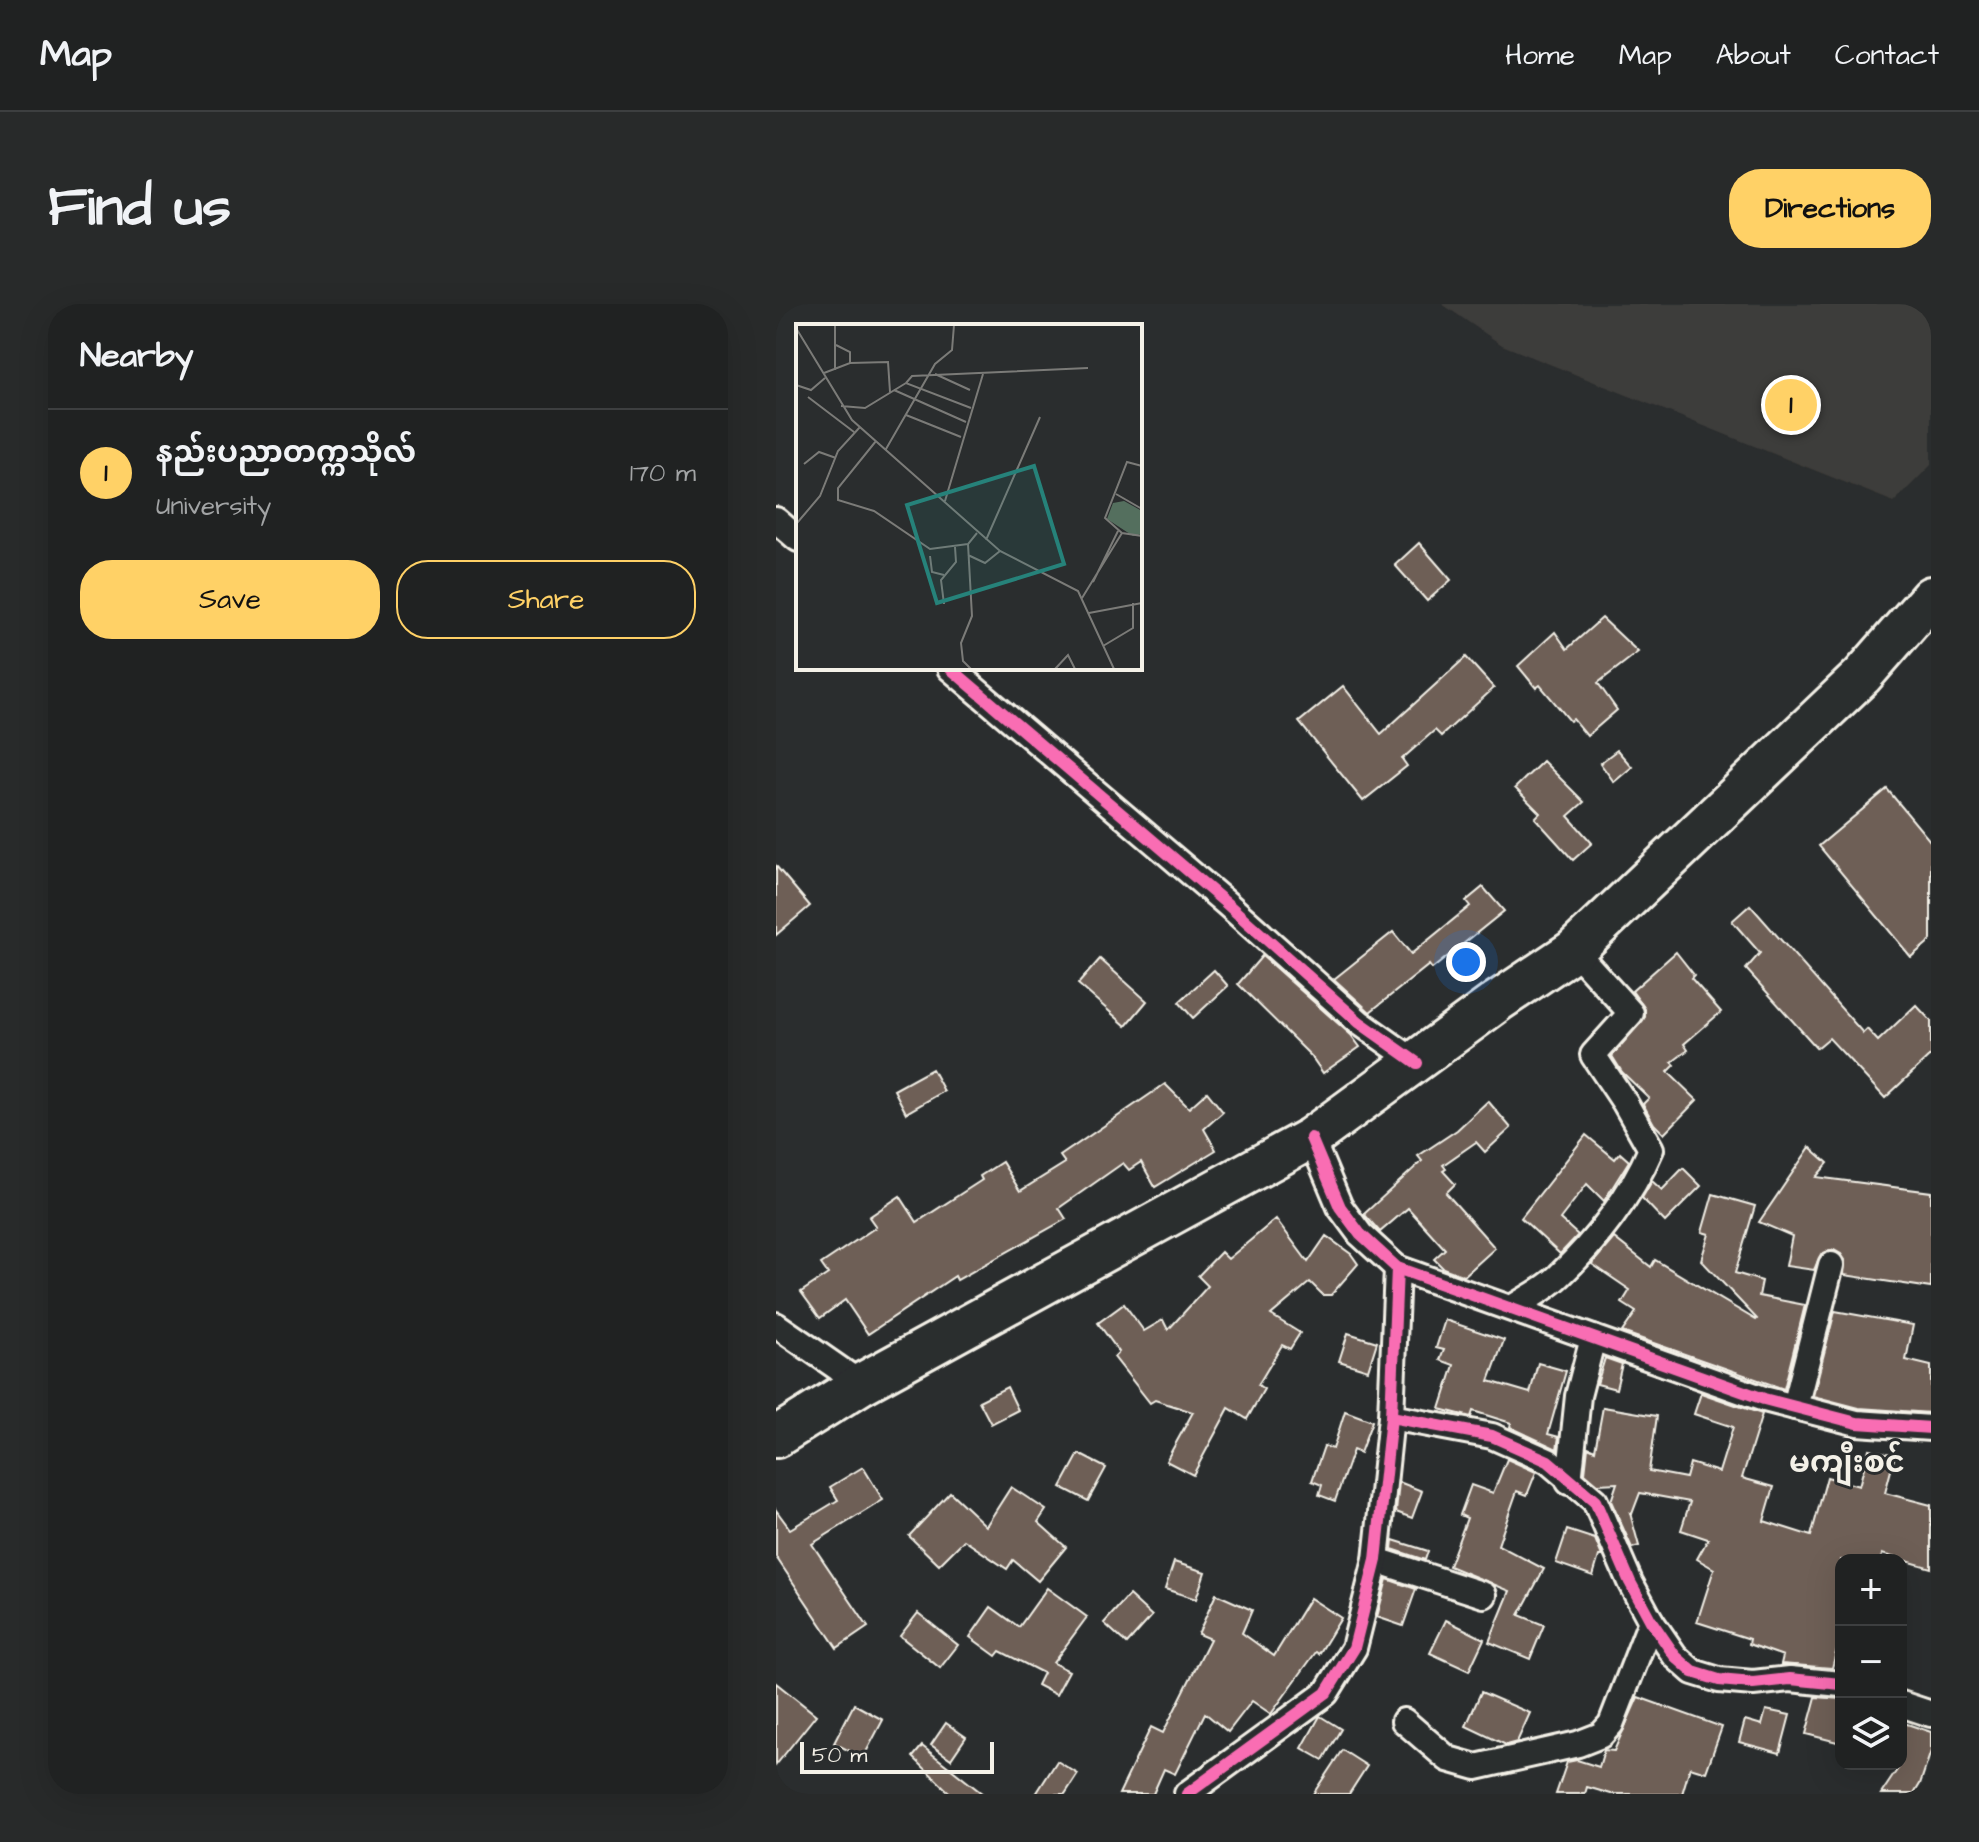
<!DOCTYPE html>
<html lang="en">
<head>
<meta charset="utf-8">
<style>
	:root { --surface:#202222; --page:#282a2a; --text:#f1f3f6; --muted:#a2a4a5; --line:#3d3f40; --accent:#ffd166 }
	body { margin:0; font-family:"Architects Daughter","Noto Sans Myanmar",sans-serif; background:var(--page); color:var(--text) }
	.controls { position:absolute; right:24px; bottom:24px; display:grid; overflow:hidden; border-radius:16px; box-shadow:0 8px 32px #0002 }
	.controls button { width:72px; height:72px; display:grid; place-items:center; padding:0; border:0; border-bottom:2px solid var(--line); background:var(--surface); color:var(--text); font:40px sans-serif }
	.scale { position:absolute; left:24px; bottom:20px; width:194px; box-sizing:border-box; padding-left:8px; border:4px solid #f4f1e8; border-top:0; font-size:22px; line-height:28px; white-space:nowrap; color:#f4f1e8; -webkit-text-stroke:6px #2a2d2e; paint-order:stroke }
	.you { position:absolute; left:690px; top:658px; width:28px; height:28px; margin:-20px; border:6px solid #fff; border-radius:50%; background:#1a73e8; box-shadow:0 0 0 12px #1a73e833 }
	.badge { display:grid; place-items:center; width:52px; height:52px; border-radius:50%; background:var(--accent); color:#111; font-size:26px; font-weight:700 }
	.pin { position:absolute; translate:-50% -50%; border:4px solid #fff; box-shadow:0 2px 8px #0006 }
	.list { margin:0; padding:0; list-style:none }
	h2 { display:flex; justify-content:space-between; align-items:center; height:104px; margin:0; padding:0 32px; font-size:34px }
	h2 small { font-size:26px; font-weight:400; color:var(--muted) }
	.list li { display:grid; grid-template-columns:52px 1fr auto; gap:24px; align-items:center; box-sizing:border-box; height:128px; padding:0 32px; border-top:2px solid var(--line) }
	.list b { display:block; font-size:30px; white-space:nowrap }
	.list p { margin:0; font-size:26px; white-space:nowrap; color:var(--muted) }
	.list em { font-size:26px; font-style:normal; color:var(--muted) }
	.actions { display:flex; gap:16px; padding:24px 32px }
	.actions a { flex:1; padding:18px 0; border:2px solid var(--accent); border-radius:32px; text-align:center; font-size:28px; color:var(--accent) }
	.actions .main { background:var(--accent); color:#111 }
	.icon { flex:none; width:44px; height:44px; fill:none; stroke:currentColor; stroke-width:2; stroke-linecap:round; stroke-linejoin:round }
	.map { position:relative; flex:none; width:1155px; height:1490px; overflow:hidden; border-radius:32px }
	header { display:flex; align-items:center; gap:48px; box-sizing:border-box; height:112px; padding:0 40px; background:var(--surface); border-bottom:2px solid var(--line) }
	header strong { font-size:38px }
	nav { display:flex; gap:44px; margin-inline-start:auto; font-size:28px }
	.intro { display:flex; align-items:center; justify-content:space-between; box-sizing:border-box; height:192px; padding:0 48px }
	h1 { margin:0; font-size:56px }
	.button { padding:20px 36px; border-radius:32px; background:var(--accent); color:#111; font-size:28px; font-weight:700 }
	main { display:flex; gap:48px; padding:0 48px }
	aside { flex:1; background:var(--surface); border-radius:32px; box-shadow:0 8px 32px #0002 }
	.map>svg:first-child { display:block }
</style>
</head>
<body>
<header>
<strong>Map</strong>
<nav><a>Home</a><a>Map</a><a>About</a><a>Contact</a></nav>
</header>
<div class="intro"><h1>Find us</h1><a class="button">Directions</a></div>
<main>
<aside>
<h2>Nearby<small></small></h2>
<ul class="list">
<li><span class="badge">1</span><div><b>နည်းပညာတက္ကသိုလ်</b><p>University</p></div><em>170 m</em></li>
</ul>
<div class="actions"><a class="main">Save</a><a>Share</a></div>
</aside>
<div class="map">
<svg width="1155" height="1490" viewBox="0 0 1155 1490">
	<rect width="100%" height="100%" fill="#2a2d2e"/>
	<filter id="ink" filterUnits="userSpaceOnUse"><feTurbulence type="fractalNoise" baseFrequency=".0125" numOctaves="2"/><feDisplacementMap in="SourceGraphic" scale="16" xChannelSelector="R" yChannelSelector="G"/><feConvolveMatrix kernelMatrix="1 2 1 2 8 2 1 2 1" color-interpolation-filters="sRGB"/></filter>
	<g filter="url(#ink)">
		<polygon fill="#3e3c3a" points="666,0 1155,0 1155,161 1118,198 726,41"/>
		<g fill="#6e5e56" stroke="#f4f1e8" stroke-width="2">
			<polygon points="643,239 675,276 651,297 619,261"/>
			<polygon points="826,314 862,348 822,379 841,406 811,432 797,415 794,417 764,381 760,384 742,362 779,328 791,345"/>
			<polygon points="690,353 718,384 665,432 659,426 626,455 631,462 587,497 523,418 567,382 605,430"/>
			<polygon points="841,446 856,463 838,478 824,459"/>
			<polygon points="767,457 808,498 792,512 816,539 797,556 759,514 764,509 739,484"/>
			<polygon points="1111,485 1155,538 1155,636 1135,653 1043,542"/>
			<polygon points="0,562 34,602 0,631"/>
			<polygon points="707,583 728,607 656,665 653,661 594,708 558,675 617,628 635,650 694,602 690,597"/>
			<polygon points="974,601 1087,729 1091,725 1102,737 1140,701 1155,717 1155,751 1109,794 1053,734 1041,744 970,665 984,649 956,617"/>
			<polygon points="900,648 918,671 915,674 945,708 908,740 912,746 896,758 899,761 892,768 921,796 888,830 878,820 867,800 873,794 846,768 836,752 869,713 869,705 856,687"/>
			<polygon points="486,652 575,731 584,743 547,769 535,752 462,680"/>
			<polygon points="324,655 371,697 350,722 302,680"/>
			<polygon points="438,666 452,682 417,714 403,698"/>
			<polygon points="156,765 168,787 130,809 118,786"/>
			<polygon points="389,780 413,804 431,788 447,808 428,825 440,846 379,883 365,858 353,866 347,859 283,904 290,915 181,976 179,972 92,1030 69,996 44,1014 25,988 52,970 45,960 100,923 93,913 124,892 141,918 206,876 204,872 226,858 244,887 289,859 284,852"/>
			<polygon points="712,797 735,824 709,848 700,838 667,861 670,865 667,867 679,880 670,889 719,944 688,972 667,964 658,955 669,945 632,904 604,928 588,910 646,857 642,852 681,826"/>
			<polygon points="810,831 839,855 844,849 853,857 828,897 811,880 784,915 802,931 784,950 745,914"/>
			<polygon points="1034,843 1052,859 1040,873 1155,888 1155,984 1068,971 1069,956 1065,950 1058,946 1045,950 1038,966 1010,962 1016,932 983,918"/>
			<polygon points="907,864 925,882 889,918 866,894 876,877 886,886"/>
			<polygon points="937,890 979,902 959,969 986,977 983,992 1029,1001 1008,1085 846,1028 860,1008 846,999 854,986 816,960 838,934 875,963 879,956 980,1016 981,1015 925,956 933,930 926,928"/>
			<polygon points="500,915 532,958 550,932 575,950 582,960 555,991 547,991 534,978 495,1011 524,1029 514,1045 506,1041 482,1081 488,1085 471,1115 453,1104 417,1171 390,1157 417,1108 379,1096 374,1099 338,1053 343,1048 322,1019 348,1000 368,1027 387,1016 392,1026 432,982 422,972 445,948 452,955"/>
			<polygon points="1059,1007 1137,1021 1130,1056 1155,1062 1155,1109 1083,1104 1037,1092"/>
			<polygon points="669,1016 728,1036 713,1077 754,1089 762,1059 790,1067 772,1130 783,1133 781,1145 734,1123 735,1119 697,1107 695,1113 664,1105 678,1061 664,1056 668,1046 660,1044"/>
			<polygon points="572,1029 601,1038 592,1066 563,1057"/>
			<polygon points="829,1054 846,1060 840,1085 821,1080"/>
			<polygon points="231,1083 242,1106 215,1120 203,1097"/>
			<polygon points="925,1089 986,1110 966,1174 998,1183 988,1217 1035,1232 1051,1173 1083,1182 1093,1145 1119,1151 1109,1189 1155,1201 1155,1264 1106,1250 1105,1256 1065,1256 1065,1330 1056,1364 1005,1360 1007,1352 973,1340 974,1335 921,1318 938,1265 921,1255 932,1235 905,1226 914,1198 864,1189 856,1210 854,1209 863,1242 856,1244 835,1197 841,1179 822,1180 809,1169 812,1143 819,1146 827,1103 881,1112 873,1167 910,1174 914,1159 943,1168 957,1123 918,1110"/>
			<polygon points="569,1107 596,1117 584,1149 577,1146 559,1197 543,1191 546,1181 536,1177 548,1142 557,1145"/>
			<polygon points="303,1150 330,1164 312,1197 285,1183"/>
			<polygon points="731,1155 760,1168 751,1191 741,1187 722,1241 768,1265 743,1311 768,1321 754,1355 713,1338 734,1287 673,1262 691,1214 684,1211 695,1181 717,1189"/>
			<polygon points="87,1163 107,1196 36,1240 92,1323 61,1344 0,1253 0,1206 14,1225 62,1196 54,1183"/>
			<polygon points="623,1178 646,1187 636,1214 620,1208"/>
			<polygon points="235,1183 270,1206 262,1218 290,1243 262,1277 237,1256 231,1265 188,1236 163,1261 133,1232 174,1188 210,1222"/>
			<polygon points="791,1226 819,1235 826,1252 823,1252 817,1272 780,1259"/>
			<polygon points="617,1236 652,1247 649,1256 616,1245"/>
			<polygon points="398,1258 429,1268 420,1295 389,1285"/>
			<polygon points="611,1275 640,1285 627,1322 601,1313"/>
			<polygon points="271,1284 311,1313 277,1359 293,1367 280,1391 261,1381 267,1369 224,1347 220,1352 194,1333 215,1303 243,1323"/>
			<polygon points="440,1290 476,1306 466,1329 498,1352 534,1294 565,1314 543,1350 540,1348 495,1410 476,1397 452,1428 429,1409 399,1470 388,1465 377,1490 343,1490 375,1423 387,1429 434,1335 422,1330"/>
			<polygon points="353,1291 376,1312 351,1340 328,1319"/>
			<polygon points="142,1309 182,1341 164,1364 124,1332"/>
			<polygon points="670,1316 708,1335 693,1367 654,1349"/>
			<polygon points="0,1379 40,1411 0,1461"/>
			<polygon points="705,1388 754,1409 741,1438 730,1441 690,1422"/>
			<polygon points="862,1393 946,1423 930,1468 914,1463 906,1490 835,1490 811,1483 809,1490 780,1490 791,1458 801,1456 823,1463 828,1446 838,1447"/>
			<polygon points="1040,1393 1065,1395 1065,1439 1030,1430"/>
			<polygon points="78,1400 107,1416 87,1454 58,1439"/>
			<polygon points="990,1406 1014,1411 1004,1449 963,1438 969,1416 986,1421"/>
			<polygon points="544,1412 565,1425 547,1456 526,1444"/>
			<polygon points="1125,1418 1155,1428 1155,1447 1144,1480 1138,1490 1105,1490 1125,1460"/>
			<polygon points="170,1419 190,1433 175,1455 155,1441"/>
			<polygon points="146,1442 207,1490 175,1490 137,1453"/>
			<polygon points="566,1446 591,1462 573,1490 537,1490"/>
			<polygon points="281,1457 302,1470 289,1490 260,1490"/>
		</g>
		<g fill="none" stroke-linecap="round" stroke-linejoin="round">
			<defs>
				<g id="minor">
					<polyline points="0,216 22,235"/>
					<polyline points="174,364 450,599 583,718 641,759"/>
					<polyline points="535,834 564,903 584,930 621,964 988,1095 1081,1119 1155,1124"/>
					<path d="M736,1004c15,-10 34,-19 47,-32 37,-35 72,-80 92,-127l-26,-46 -32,-48 38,-42 -57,-63"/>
					<polyline points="0,1021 85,1080"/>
					<polyline points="1019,1103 1055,961"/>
					<polyline points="615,1113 716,1132 772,1157 819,1197 854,1278 875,1317 899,1352 917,1368 943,1376 977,1379 1014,1375 1065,1380"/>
					<polyline points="793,1178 802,1092 817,1034"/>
					<polyline points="600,1256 708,1291"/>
					<polyline points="1125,1400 1155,1410"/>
					<polyline points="628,1417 672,1455 700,1463 802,1440 825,1431 835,1420 875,1317"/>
					<polyline points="411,1490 550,1389 578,1344 600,1256 615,1113 621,964"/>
				</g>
				<polyline id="trunk" points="0,1133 85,1080 535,834 722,697 798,646 1086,372 1155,293"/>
			</defs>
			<use href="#minor" stroke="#f4f1e8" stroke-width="30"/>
			<use href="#trunk" stroke="#f4f1e8" stroke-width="46"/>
			<use href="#minor" stroke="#2a2d2e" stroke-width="24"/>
			<use href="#trunk" stroke="#2a2d2e" stroke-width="40"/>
			<defs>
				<g id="cycleway">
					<polyline points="174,364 450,599 583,718 641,759"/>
					<polyline points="535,834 564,903 584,930 621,964 988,1095 1081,1119 1155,1124"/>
					<polyline points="615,1113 716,1132 772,1157 819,1197 854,1278 875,1317 899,1352 917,1368 943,1376 977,1379 1014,1375 1065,1380"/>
					<polyline points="411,1490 550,1389 578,1344 600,1256 615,1113 621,964"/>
				</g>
			</defs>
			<use href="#cycleway" stroke="#2a2d2e" stroke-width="17"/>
			<use href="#cycleway" stroke="#f96db3" stroke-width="12"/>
		</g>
	</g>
	<g text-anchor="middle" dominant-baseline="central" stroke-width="6" stroke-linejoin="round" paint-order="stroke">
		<g font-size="30" font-weight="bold" fill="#f4f1e8" stroke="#2a2d2e">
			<text x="1071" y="1159">မကျီးစင်</text>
		</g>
	</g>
	<g transform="translate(20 20)">
		<rect width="346" height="346" fill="#2a2d2e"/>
		<path d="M328,177l18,10v23l-9,2 -26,-17 6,-16z" fill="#546f5e"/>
		<path fill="none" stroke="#7b7b78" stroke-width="2" d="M0,4l56,92 148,131 78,40 36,78M40,21l14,7v11M39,46v-45M28,49l26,-10 38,-1 2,30M139,50l35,16M110,59l6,-7 176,-8M0,61l15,5 14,-12M98,66l72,32M12,73l46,35M45,82l24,2 41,-25 65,25M110,91l55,22M80,117l-38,47v12l36,11 56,38 38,-5M90,125l49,-85 17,-14 2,-25M8,140l15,-12 17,6M346,142l-15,-4 -22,56 17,15 20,3M320,170l26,15M149,177l38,-127M1,199l23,-27 18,-45 22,-24M190,216l54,-123M172,231l17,8 15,-12M134,232l2,16 12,3M297,258l25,-51M286,274l40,-65M148,280l-3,-24 15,-18 -1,-15M293,289l53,-10M307,322l30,-18v-25M175,345l-8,-8 -2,-18 11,-27 -4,-72 9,-11M259,345l13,-14 7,14"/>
		<path fill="#26827a" fill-opacity="0.15" stroke="#26827a" stroke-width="4" d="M238,142l30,98 -127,39 -30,-98z"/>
		<rect width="346" height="346" fill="none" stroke="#f4f1e8" stroke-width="4"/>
	</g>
</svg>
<div class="controls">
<button>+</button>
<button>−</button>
<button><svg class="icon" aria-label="layers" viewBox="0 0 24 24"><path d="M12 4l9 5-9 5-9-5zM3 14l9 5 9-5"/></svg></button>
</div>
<div class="scale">50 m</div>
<div class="you"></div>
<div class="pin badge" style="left:1015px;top:101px">1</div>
</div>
</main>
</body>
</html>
